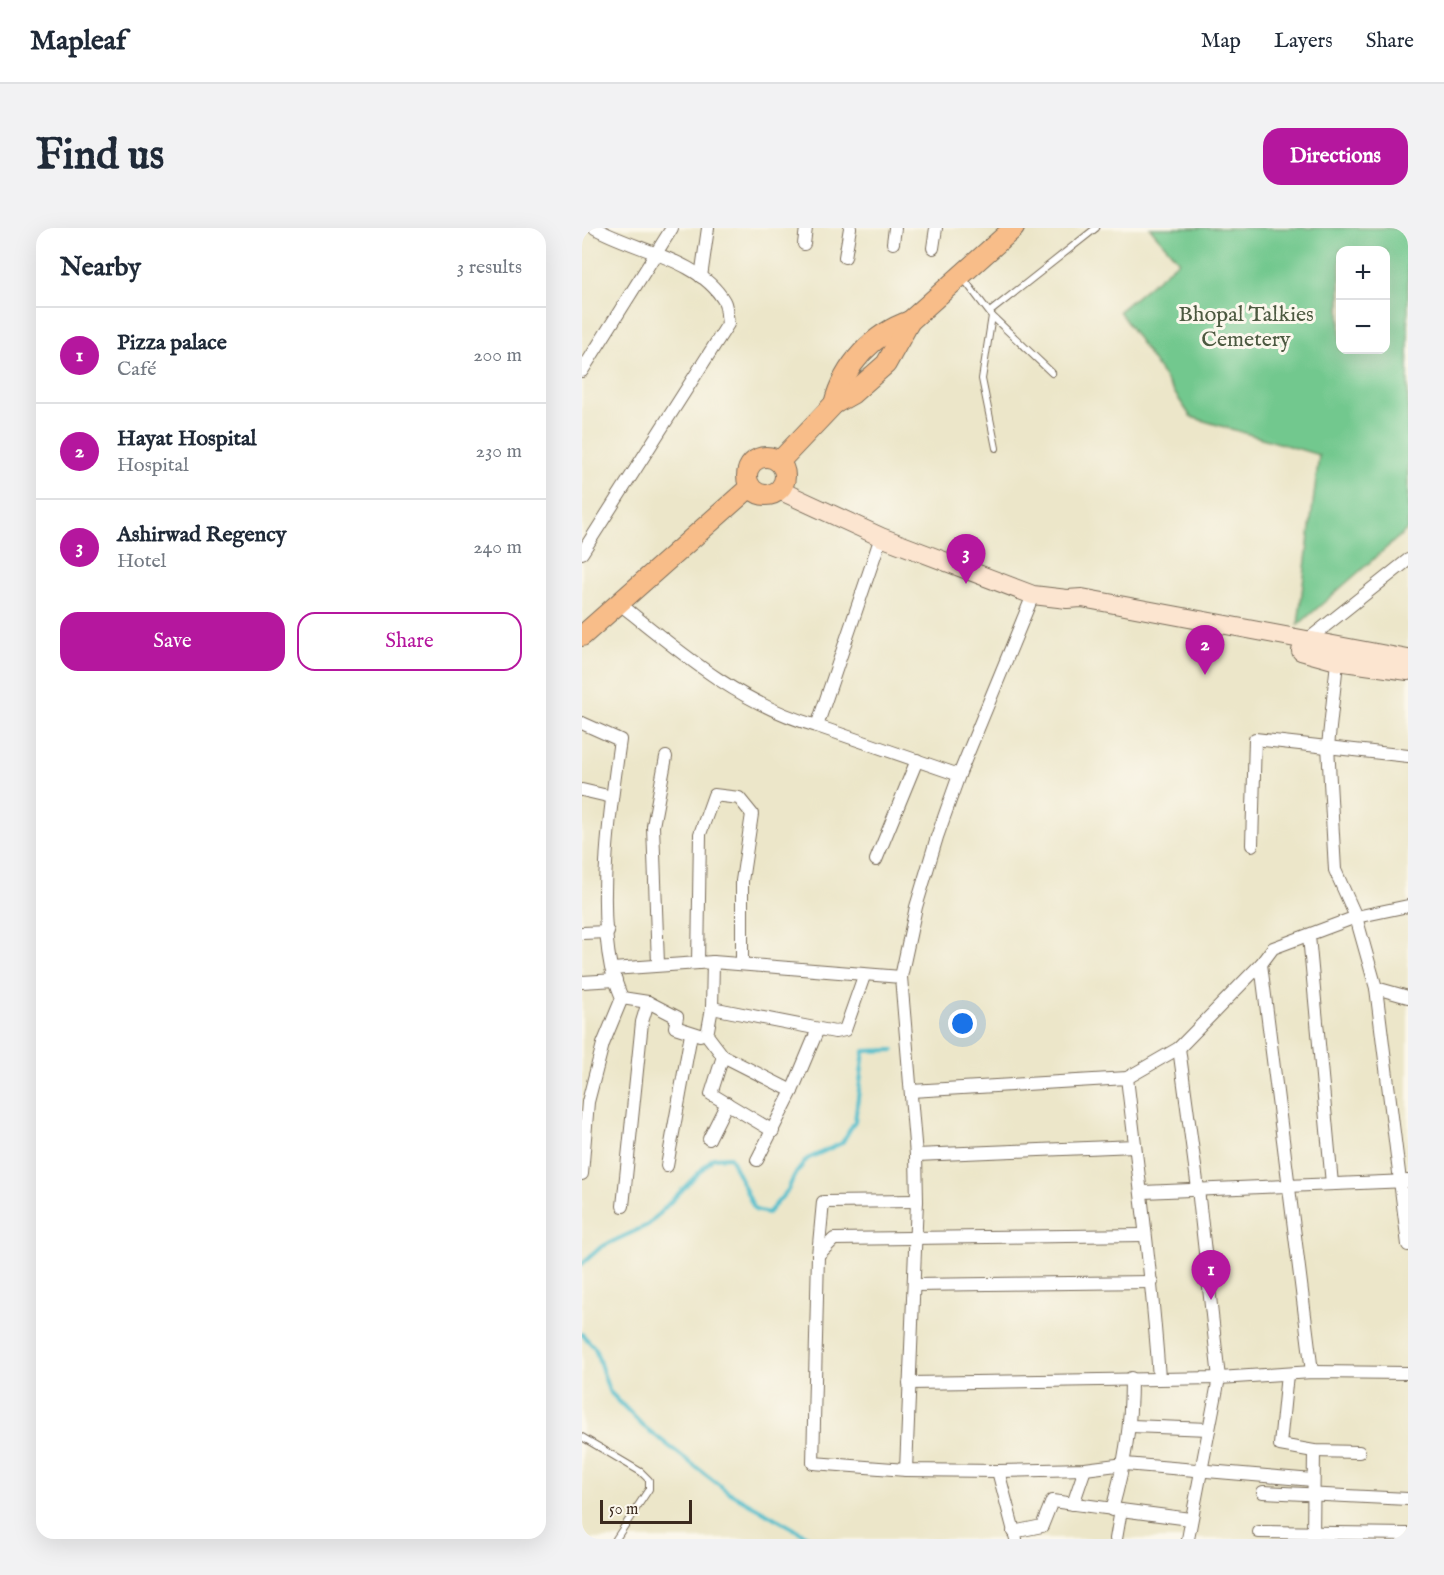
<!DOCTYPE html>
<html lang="en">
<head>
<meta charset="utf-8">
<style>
	:root { --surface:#fff; --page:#f2f2f3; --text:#1f2937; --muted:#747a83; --line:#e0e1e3; --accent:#b5179e }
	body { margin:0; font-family:"IM FELL English",serif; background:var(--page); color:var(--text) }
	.controls { position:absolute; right:18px; top:18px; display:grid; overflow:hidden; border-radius:12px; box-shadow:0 6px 24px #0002 }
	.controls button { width:54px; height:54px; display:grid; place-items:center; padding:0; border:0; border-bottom:2px solid var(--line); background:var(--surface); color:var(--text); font:30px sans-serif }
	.scale { position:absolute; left:18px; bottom:15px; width:92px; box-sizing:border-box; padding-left:6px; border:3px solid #3b2a1e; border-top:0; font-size:16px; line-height:21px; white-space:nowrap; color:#3b2a1e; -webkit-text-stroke:4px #fbf7ec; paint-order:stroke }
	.you { position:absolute; left:381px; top:796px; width:21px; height:21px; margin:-15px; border:4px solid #fff; border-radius:50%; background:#1a73e8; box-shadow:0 0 0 9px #1a73e833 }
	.badge { display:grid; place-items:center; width:39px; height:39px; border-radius:50%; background:var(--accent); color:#fff; font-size:20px; font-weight:700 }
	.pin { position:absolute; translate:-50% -50px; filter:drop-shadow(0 2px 3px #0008) }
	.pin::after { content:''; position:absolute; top:32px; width:21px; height:18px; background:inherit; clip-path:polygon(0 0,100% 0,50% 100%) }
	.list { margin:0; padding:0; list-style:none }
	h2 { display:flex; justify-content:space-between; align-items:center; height:78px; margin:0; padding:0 24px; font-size:26px }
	h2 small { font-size:20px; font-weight:400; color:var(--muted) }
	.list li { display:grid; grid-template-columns:39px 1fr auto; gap:18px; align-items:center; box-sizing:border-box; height:96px; padding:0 24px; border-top:2px solid var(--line) }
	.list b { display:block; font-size:22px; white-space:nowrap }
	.list p { margin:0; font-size:20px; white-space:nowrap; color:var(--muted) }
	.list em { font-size:20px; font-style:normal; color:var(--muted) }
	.actions { display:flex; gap:12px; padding:18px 24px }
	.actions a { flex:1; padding:14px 0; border:2px solid var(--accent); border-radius:18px; text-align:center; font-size:21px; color:var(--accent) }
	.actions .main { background:var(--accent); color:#fff }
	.map { position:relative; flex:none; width:826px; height:1311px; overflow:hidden; border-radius:18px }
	header { display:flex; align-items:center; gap:36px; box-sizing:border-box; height:84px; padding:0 30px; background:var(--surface); border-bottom:2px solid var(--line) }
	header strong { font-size:28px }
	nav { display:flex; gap:33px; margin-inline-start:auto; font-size:21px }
	.intro { display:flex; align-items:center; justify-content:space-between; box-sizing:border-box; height:144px; padding:0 36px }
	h1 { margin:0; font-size:42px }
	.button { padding:15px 27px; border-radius:18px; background:var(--accent); color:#fff; font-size:21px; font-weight:700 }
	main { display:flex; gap:36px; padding:0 36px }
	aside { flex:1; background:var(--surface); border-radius:18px; box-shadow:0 6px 24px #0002 }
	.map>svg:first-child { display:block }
</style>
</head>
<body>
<header>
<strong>Mapleaf</strong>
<nav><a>Map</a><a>Layers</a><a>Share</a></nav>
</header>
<div class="intro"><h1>Find us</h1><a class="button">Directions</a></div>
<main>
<aside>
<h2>Nearby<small>3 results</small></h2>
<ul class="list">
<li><span class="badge">1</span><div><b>Pizza palace</b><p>Café</p></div><em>200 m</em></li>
<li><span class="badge">2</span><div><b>Hayat Hospital</b><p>Hospital</p></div><em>230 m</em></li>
<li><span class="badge">3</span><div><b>Ashirwad Regency</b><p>Hotel</p></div><em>240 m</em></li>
</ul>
<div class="actions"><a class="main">Save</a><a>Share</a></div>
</aside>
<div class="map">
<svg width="826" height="1311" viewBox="0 0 826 1311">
	<rect width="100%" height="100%" fill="#fbf7ec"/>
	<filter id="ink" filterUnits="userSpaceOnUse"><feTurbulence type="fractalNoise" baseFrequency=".0167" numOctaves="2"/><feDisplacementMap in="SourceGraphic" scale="12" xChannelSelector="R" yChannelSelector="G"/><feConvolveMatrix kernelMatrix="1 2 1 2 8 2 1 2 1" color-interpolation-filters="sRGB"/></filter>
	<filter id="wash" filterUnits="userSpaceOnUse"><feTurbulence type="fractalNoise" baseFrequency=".008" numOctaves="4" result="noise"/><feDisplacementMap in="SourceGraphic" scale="24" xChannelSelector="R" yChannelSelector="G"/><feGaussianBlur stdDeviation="1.35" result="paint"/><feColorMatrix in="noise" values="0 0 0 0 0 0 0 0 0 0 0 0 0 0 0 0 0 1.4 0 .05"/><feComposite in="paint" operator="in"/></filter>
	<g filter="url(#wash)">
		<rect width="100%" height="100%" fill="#ece6c9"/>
		<path fill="#72c88e" stroke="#567956" stroke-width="1.5" fill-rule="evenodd" d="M568,0h258v301l-110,96 21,-170 -128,-38 -72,-106 60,-50zM758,22h46v100h-46z"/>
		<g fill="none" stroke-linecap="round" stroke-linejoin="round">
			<g stroke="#52becc" stroke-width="4">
				<polyline points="0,1036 19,1019 66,997 131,930 148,929 173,982 186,985 206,962 212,948 225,931 260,915 273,893 282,823 312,822"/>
				<polyline points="0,1106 13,1120 27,1163 61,1198 145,1263 230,1311"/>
			</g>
		</g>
	</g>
	<g filter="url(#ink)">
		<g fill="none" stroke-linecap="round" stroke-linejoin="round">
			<defs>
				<g id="lane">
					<polyline points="381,50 410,88 400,151 414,220"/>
					<polyline points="409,83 514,0"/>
					<polyline points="410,88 470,145"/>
					<polyline points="0,1209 59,1244 67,1252 67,1261 34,1311"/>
				</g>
				<g id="street">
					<polyline points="311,15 313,0"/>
					<polyline points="222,16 224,0"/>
					<polyline points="351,20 354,0"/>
					<polyline points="263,29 268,0"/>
					<polyline points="119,49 126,0"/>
					<polyline points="0,143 90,0"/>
					<polyline points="299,309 235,498 377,547"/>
					<path d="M0,325l146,-229c-1,-7 -1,-18 -4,-23 -24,-42 -91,-51 -129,-73"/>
					<path d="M38,376c62,50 120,100 197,122"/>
					<polyline points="723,414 826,332"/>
					<polyline points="756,425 746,518 753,642 774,689 794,760 826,1017"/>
					<path d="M0,495l38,17c-10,69 -23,160 -9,228 3,10 7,20 11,30l-19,46 -15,58 -6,72"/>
					<polyline points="0,562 30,569"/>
					<polyline points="670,617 673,511 826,528"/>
					<polyline points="294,632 335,532"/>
					<polyline points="0,705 26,704"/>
					<polyline points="727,708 750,956"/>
					<polyline points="131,734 130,780 125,807 141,828 210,863"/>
					<polyline points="116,735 118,606 132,567 157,570 170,586 160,653 160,736"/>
					<polyline points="76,736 71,598 84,529"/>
					<polyline points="679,736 730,1144"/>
					<polyline points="30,741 131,734 319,749"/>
					<polyline points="0,754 34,752"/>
					<polyline points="794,760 826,769"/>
					<polyline points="40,770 66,774 95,789 93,799 118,807"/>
					<polyline points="130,780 253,804 263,802 282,748"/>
					<polyline points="597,820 616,961 637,1150 606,1311"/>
					<polyline points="141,828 129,866 191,903"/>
					<path d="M545,850c12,100 25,199 32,300"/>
					<polyline points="329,863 545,850 597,820 679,736 691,720 774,689 826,678"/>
					<polyline points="127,911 145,875"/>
					<polyline points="334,927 553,918"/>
					<polyline points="175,932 210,863 236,801"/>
					<polyline points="85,938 109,806"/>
					<polyline points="561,964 826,953"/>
					<polyline points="335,973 241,974 236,1027 231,1235 324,1242 416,1243 503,1241 543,1236 731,1252"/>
					<polyline points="41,978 60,794 66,774"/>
					<polyline points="236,1027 252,1011 562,1007"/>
					<polyline points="332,1057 570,1054"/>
					<polyline points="705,1146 698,1217 732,1223 777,1224"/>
					<polyline points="327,1155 637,1150 730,1144 826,1145"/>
					<polyline points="549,1198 627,1201"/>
					<polyline points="324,1242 335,973 334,927 319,749 334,679 355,609 377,547 451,367"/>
					<polyline points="416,1243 434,1311"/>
					<polyline points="681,1264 826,1271"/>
					<polyline points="491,1276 503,1241"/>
					<path d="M530,1282c13,-48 19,-82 19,-132"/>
					<polyline points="431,1304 460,1298 470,1273 608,1291"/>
					<polyline points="677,1304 826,1306"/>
					<polyline points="731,1310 732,1223"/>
					<polyline points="534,1311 539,1282"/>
				</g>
				<g id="secondary">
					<polyline points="197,262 299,309 451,367 485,371 500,370 826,431"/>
					<polyline points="719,423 755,433 826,443"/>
				</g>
				<g id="primary">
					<path d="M252,176c10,-39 39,-70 76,-83"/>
					<circle cx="184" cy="248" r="19"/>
					<polyline points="197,234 252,176 270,166 304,136 328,93 432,0"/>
					<polyline points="0,408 168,259"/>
				</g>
			</defs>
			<use href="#lane" stroke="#796c5a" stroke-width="8"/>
			<use href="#street" stroke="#796c5a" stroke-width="14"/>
			<use href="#secondary" stroke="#796c5a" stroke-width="20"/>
			<use href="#primary" stroke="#796c5a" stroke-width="22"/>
			<use href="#lane" stroke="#fff" stroke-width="6"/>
			<use href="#street" stroke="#fff" stroke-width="12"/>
			<use href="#secondary" stroke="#fce5d0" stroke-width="18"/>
			<use href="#primary" stroke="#f8bd89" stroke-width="20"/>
		</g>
	</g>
	<g text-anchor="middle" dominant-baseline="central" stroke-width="6" stroke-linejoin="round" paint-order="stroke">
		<g font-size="22" fill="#4c5940" stroke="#fbf7ec">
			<text x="664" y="87">Bhopal Talkies<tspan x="664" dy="25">Cemetery</tspan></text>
		</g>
	</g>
</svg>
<div class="controls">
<button>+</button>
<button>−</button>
</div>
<div class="scale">50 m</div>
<div class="you"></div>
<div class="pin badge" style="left:629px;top:1072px">1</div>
<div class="pin badge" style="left:623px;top:447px">2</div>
<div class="pin badge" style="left:384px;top:356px">3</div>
</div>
</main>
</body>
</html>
